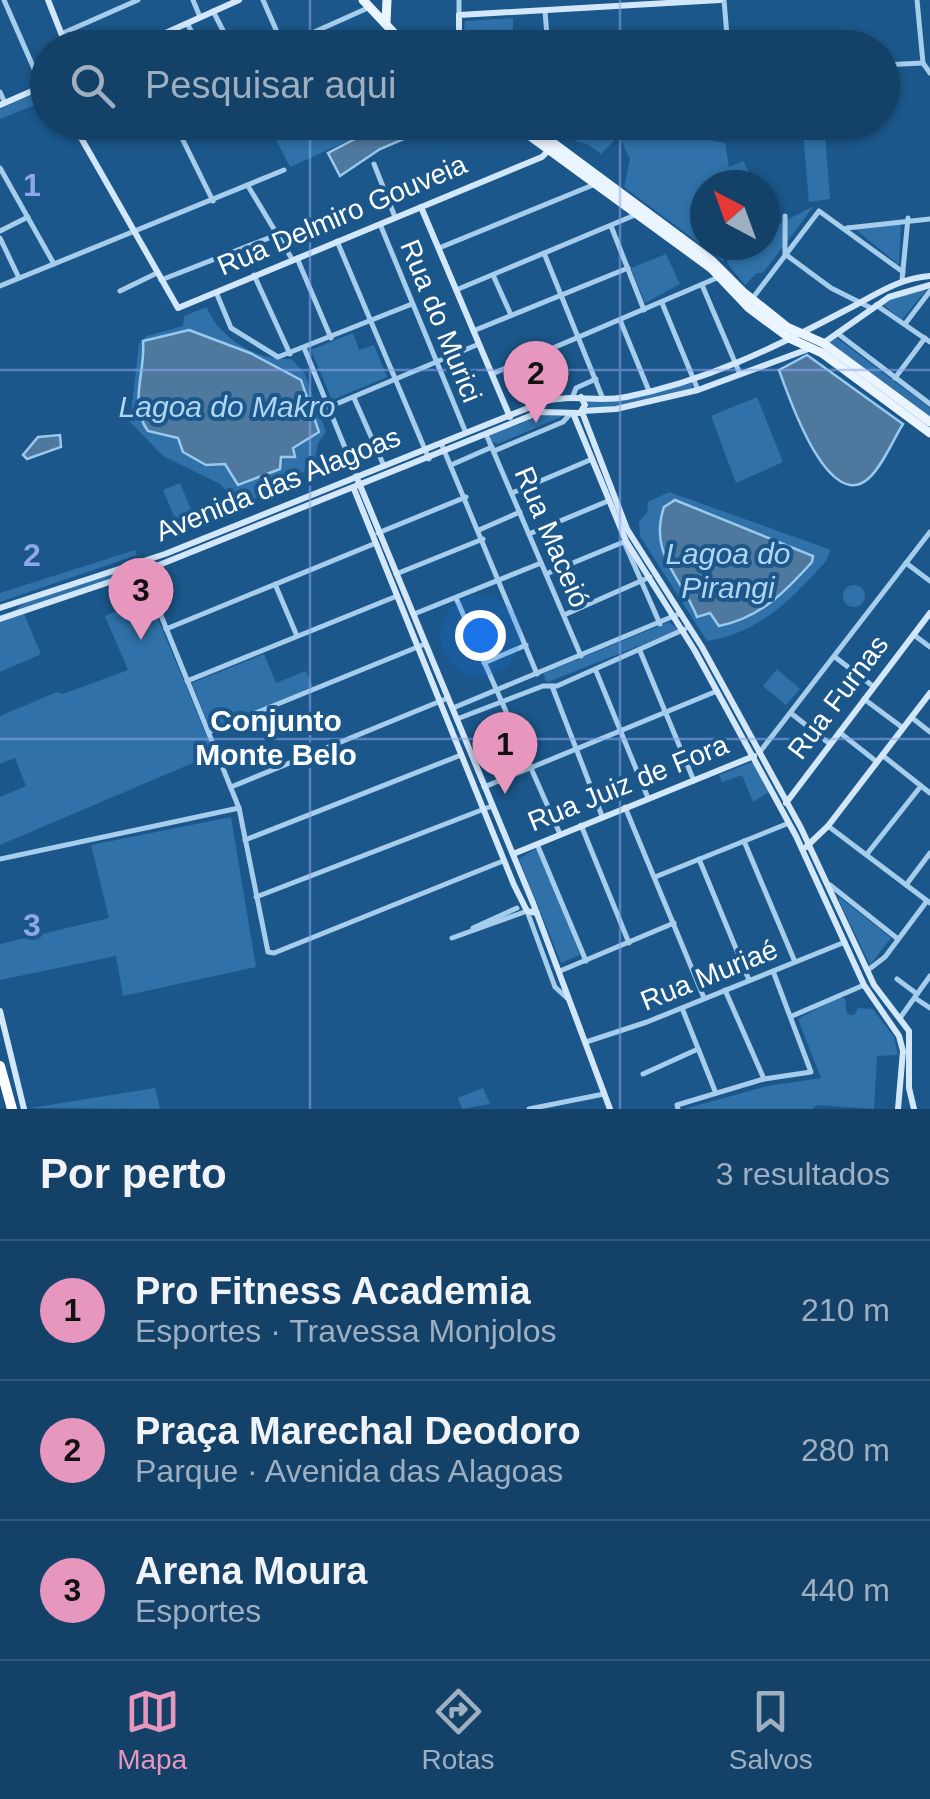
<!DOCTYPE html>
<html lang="pt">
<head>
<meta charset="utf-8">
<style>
	:root { --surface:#144168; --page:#214c71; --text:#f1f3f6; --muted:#9dafc0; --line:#335a7c; --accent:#e797bd }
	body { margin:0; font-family:Arial,sans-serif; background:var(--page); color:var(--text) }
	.compass { position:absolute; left:690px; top:170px; width:90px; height:90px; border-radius:50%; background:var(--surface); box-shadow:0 2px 8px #0004; rotate:319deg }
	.you { position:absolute; left:480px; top:635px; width:35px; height:35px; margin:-25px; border:8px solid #fff; border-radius:50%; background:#1a73e8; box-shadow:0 0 0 15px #1a73e833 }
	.badge { display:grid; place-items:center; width:65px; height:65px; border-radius:50%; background:var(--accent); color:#111; font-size:32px; font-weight:700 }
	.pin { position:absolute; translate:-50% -82px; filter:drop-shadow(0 2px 5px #0008) }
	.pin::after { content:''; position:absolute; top:52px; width:35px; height:30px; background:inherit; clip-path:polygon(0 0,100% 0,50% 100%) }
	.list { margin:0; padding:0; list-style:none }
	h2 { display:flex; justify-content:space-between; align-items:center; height:130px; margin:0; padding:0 40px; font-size:42px }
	h2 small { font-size:32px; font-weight:400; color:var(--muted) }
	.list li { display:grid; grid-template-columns:65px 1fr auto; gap:30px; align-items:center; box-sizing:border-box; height:140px; padding:0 40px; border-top:2px solid var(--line) }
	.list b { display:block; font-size:38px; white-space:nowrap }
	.list p { margin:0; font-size:32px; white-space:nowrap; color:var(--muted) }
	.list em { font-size:32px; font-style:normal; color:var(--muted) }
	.icon { flex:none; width:55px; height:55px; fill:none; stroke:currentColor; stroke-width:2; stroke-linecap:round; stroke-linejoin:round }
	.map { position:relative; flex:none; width:930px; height:1109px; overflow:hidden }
	.search { position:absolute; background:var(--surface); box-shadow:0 2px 8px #0004; left:30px; right:30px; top:30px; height:110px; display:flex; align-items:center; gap:25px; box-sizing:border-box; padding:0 35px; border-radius:55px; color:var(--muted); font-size:38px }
	.sheet { height:550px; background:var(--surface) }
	nav { display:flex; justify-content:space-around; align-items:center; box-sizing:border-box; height:140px; border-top:2px solid var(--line); background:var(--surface); font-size:28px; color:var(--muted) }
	nav a { display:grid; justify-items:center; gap:5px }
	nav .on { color:var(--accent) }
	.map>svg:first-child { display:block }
</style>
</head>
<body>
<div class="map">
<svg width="930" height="1109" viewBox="0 0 930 1109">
	<rect width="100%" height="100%" fill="#1b578a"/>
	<g fill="#2f71a8">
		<polygon points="513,18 513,47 462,47 465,21"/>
		<polygon points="44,89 47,100 0,119 0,109"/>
		<polygon points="267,122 388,123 290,167"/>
		<polygon points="577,123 623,123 725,143 729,167 743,161 756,185 705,185 705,245 729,245 723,261 624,187 630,159 619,136 601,154 589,145 559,136 557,125"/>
		<polygon points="802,123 824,123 830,199 809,202"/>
		<polygon points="814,206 763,273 757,273 745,285 727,263 730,248 765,245 765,231"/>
		<polygon points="901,220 899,265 854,228"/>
		<polygon points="666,254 680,284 645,303 631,268"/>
		<polygon points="929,286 902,320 881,303"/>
		<path d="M207,307c11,31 52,55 84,52l13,13 22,60 -8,11 -4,21 -42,31 -35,7 -17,-18 -57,-28 -33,-34 9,-78 8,-8 36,-10 1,-10z"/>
		<polygon points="353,333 359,350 374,345 387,377 332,400 311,350"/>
		<polygon points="834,336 930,408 930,418 829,342"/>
		<polygon points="692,383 692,388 590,411 586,400 606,402"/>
		<polygon points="757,397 783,462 736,483 711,416"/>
		<polygon points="546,414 565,415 498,444 492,442 490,435"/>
		<polygon points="180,483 193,514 176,521 163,490"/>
		<path d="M669,492l162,58 -5,11c-35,39 -65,71 -119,80l-67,-105 -1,-14 8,-9 1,-11z"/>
		<polygon points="135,550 137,555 0,602 0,593"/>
		<polygon points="147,562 149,567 9,614 29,600"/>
		<circle cx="854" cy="596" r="11"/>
		<polygon points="118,610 158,619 214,754 0,845 0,797 26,786 15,758 0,764 0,716 57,692 63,694 128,670 105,616"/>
		<polygon points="24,614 41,654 0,672 0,622"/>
		<polygon points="669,622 679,630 548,682 545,680 544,673"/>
		<polygon points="264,654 276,683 306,671 313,687 210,729 192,683"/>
		<polygon points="777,669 800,689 786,705 763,686"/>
		<polygon points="752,762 769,792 753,802 742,775 722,782 719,775"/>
		<polygon points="231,817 256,967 123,996 116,956 0,980 0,944 109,918 91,845"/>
		<polygon points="537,848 580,955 561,963 519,859"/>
		<polygon points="838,896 891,938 870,965 839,901"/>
		<polygon points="836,998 845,998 847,1014 854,1015 858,1008 873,1009 894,1037 898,1055 877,1056 874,1109 816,1105 813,1109 684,1109 768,1086 821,1078 798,1019"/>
		<polygon points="155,1088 160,1109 29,1108 30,1108"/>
		<polygon points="483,1088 490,1104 462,1109 458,1098"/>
	</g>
	<g fill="#4e789e" stroke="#99c9ee" stroke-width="2.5">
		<polygon points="373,123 405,126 411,136 380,149 340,176 328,153 374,129"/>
		<path d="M189,330l61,23 51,27 18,52 -26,16 2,9h-14l-1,12 -42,16 -13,-21 -19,1 -23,-13 -5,-14 -30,-7c-20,-27 -2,-59 -5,-90z"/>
		<path d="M807,355l96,69c-10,16 -20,41 -34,54 -41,38 -82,-86 -90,-108z"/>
		<polygon points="60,435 61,447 27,459 23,455 38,437"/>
		<path d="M675,500l138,56 -1,6c-27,30 -52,56 -93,64l-9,-13 -13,4c-15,-39 -49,-63 -33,-110z"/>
	</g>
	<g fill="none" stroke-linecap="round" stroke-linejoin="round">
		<g stroke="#a6cdec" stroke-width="5">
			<polyline points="4,0 42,87"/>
			<polyline points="193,0 200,17"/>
			<polyline points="263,0 284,48"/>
			<polyline points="724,0 728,48"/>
			<polyline points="917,0 923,63 930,73"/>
			<polyline points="213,11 232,48"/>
			<polyline points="545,11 548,48"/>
			<polyline points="459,15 459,0"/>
			<polyline points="187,23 200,48"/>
			<polyline points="61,34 138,0"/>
			<polyline points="162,34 169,48"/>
			<polyline points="283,46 370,7"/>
			<polyline points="882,65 923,63"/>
			<polyline points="0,92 5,103"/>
			<polyline points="174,122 213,201"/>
			<polyline points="177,129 193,122"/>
			<polyline points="374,164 395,217"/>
			<polyline points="0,168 54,264"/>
			<polyline points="248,186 292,259"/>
			<polyline points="785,216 785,254 831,288 871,308"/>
			<polyline points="380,224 466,433"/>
			<polyline points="611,226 644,310"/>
			<polyline points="847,228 930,219"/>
			<polyline points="0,231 28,217"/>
			<polyline points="0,238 19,278"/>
			<polyline points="337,241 429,459"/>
			<polyline points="439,248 593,185"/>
			<polyline points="544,253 603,399"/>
			<polyline points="297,258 331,338"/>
			<polyline points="254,275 290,354"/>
			<polyline points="493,275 511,315"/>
			<polyline points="161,280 279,234"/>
			<polyline points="902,280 908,218"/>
			<polyline points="702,285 740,374"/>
			<polyline points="0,286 284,170"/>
			<polyline points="456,290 635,215"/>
			<polyline points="120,291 157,273"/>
			<polyline points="216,292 231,328 278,357 412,304"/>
			<polyline points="755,295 819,211 903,272"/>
			<polyline points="662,303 698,390"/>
			<polyline points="876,305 930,342"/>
			<polyline points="620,320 649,391"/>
			<polyline points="905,324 930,291"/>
			<polyline points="473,331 628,268"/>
			<polyline points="837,333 930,404"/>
			<polyline points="305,350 357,477"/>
			<polyline points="492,374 719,277"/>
			<polyline points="895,378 925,338"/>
			<polyline points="573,396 576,388 596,379"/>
			<polyline points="354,398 384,466"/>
			<polyline points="329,407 479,344"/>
			<polyline points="486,434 581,656"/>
			<polyline points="441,443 537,674"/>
			<polyline points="494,451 563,422 571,413"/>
			<polyline points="451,465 492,447"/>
			<polyline points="512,493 590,460"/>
			<polyline points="479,530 520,512"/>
			<polyline points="378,533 466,497"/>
			<polyline points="529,534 608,501"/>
			<polyline points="625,544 660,624"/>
			<polyline points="906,563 930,581"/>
			<polyline points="143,571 239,808 268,952 274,953 503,861"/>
			<polyline points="396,574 483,539"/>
			<polyline points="546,574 626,541"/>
			<polyline points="275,584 297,636"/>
			<polyline points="456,598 560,834"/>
			<polyline points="414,614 541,563"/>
			<polyline points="564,615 650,577"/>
			<polyline points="166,629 376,543"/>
			<polyline points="914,635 930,647"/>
			<polyline points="640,651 694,781"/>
			<polyline points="835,657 874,687"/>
			<polyline points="484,663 526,645"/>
			<polyline points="596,671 648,798"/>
			<polyline points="187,681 397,596"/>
			<polyline points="552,686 602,816"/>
			<polyline points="864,699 903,728"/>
			<polyline points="453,708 681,613"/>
			<polyline points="792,714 830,744"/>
			<polyline points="911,717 930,732"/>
			<polyline points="457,719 543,686 557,686 685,629"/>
			<polyline points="209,732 425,644"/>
			<polyline points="839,732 877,762"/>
			<polyline points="759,753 930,532"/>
			<polyline points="882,755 930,793"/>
			<polyline points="231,787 448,698"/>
			<polyline points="484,787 717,691"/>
			<polyline points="625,807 704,998"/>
			<polyline points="581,825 629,943"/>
			<polyline points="828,826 930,903"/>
			<polyline points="245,840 461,755"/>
			<polyline points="744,841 795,962"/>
			<polyline points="537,844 586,961"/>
			<polyline points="867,854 921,786"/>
			<polyline points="0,859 239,808"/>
			<polyline points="699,859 749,980"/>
			<polyline points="655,877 789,823"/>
			<polyline points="830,885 898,939"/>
			<polyline points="906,885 930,853"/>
			<polyline points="256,897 492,806"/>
			<polyline points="473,928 517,908"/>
			<polyline points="452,938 527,911 555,987 567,998"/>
			<polyline points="868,970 885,957 927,901"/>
			<polyline points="560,971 674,923"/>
			<polyline points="897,979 917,994"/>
			<polyline points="725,990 764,1079"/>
			<polyline points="915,998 930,1008"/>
			<polyline points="682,1008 715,1091"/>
			<polyline points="792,1016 864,985"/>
			<polyline points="900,1018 930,976"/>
			<polyline points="586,1042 647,1022 845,942"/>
			<polyline points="643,1074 698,1049"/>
			<polyline points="529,1109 604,1094"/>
			<polyline points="678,1109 677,1105 764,1079 811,1072 773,971"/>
		</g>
		<g stroke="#d2e7f9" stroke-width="6">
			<polyline points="48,0 67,48"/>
			<polyline points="132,48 239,0"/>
			<polyline points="459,48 459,15 720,0"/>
			<polyline points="0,105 48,84"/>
			<polyline points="72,122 178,308 542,157 551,148"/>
			<polyline points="421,207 510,417"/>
			<polyline points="822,344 889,297 930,285"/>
			<polyline points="583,411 616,409 698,390 811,348"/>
			<polyline points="582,412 627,529 702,647 801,828 874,985 909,1031 909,1088 914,1109"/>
			<polyline points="573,413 626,541 695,651 796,836 864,985 899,1036 903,1051 898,1109"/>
			<polyline points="357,478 533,903 610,1109"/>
			<polyline points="354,489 514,885 527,911 537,913"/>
			<path d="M0,608l165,-54 378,-152c28,-9 54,1 83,-5 80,-16 148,-49 220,-87 28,-14 52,-32 84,-34"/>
			<polyline points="0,619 154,567 540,412 580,413 585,405 581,397"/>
			<polyline points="786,803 930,613"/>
			<polyline points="806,847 828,826 930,693"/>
			<polyline points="513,854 754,756"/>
			<polyline points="0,1011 24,1109"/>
		</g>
		<g stroke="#ebf5ff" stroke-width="9">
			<polyline points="363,0 408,48"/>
			<polyline points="386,23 387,0"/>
			<polyline points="511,122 711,268 749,308 791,339 822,353 930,433"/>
			<polyline points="525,122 711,260 743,292 787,327 823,343 930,422"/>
		</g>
		<polyline stroke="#fff" stroke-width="10" points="0,1066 12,1109"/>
	</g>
	<path fill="none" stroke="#8ea6ec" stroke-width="2.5" stroke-opacity="0.55" d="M310,0v48M620,0v48M310,122v987M620,122v987M0,370h930M0,739h930"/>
	<g text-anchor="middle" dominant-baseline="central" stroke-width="8" stroke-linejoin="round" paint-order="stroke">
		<g font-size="28" fill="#fff" stroke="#1b578a">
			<text transform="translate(342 215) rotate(-23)">Rua Delmiro Gouveia</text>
			<text transform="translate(441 321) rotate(68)">Rua do Murici</text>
			<text transform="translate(278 484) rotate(-22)">Avenida das Alagoas</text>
			<text transform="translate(552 537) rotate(67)">Rua Maceió</text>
			<text transform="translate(838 697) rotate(-53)">Rua Furnas</text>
			<text transform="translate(628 783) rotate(-22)">Rua Juiz de Fora</text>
			<text transform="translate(709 975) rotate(-22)">Rua Muriaé</text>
		</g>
		<g font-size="30" font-style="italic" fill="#b1d6f4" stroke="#1b578a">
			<text x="227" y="406">Lagoa do Makro</text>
			<text x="728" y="553">Lagoa do<tspan x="728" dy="34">Pirangi</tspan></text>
		</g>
		<g font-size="30" font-weight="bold" fill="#fff" stroke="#1b578a">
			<text x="276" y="720">Conjunto<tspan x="276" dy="34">Monte Belo</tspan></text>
		</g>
	</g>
	<g font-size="32" text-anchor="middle" font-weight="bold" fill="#8ea6ec" stroke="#1b578a" stroke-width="8" stroke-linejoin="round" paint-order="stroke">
		<text x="32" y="196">1</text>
		<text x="32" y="566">2</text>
		<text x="32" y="936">3</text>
	</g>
</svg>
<svg class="compass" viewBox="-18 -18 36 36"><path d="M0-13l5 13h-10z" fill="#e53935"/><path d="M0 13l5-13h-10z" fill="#9dafc0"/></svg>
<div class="you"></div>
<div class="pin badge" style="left:505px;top:794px">1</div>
<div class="pin badge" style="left:536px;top:423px">2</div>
<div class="pin badge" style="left:141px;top:640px">3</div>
<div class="search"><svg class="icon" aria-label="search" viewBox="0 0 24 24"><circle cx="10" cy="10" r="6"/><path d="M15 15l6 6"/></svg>Pesquisar aqui</div>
</div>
<section class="sheet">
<h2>Por perto<small>3 resultados</small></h2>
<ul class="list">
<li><span class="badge">1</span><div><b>Pro Fitness Academia</b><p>Esportes · Travessa Monjolos</p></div><em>210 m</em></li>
<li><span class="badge">2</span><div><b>Praça Marechal Deodoro</b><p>Parque · Avenida das Alagoas</p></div><em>280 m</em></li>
<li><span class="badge">3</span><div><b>Arena Moura</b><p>Esportes</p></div><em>440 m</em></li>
</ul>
</section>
<nav>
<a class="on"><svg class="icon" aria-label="map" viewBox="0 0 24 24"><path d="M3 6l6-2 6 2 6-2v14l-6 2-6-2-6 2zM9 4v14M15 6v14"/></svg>Mapa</a>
<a><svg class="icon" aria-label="directions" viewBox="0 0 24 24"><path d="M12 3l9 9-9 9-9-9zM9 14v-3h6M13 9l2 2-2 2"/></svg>Rotas</a>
<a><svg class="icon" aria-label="saved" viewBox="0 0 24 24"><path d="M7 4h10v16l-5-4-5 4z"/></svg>Salvos</a>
</nav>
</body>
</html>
